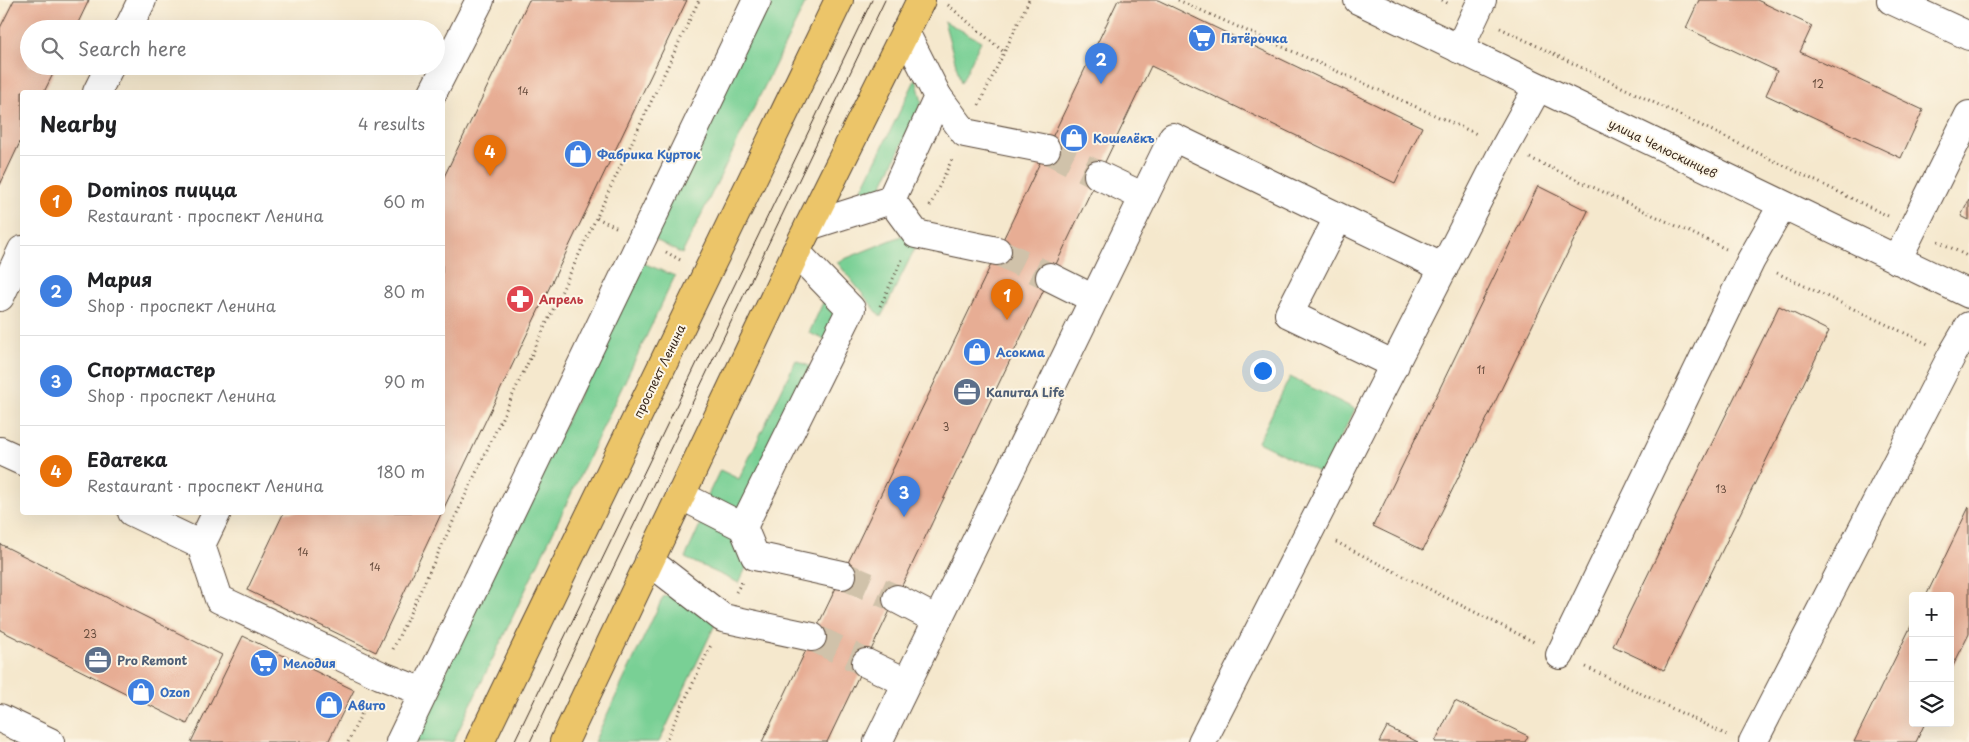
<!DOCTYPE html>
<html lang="en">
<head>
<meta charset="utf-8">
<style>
	:root { --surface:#fff; --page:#f2f2f2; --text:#202124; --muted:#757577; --line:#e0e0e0; --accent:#d93025 }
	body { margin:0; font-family:"Playpen Sans",sans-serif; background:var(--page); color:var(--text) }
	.controls { position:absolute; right:15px; bottom:15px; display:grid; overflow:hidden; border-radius:5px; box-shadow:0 5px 20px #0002 }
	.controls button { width:45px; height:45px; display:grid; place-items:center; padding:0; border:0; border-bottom:1px solid var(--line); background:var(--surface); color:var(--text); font:25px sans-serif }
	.you { position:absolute; left:1262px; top:370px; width:18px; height:18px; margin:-12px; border:4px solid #fff; border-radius:50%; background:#1a73e8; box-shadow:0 0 0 8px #1a73e833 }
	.badge { display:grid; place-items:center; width:32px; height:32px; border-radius:50%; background:var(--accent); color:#fff; font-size:16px; font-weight:700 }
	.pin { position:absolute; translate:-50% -41px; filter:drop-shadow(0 1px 2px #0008) }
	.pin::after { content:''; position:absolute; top:26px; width:18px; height:15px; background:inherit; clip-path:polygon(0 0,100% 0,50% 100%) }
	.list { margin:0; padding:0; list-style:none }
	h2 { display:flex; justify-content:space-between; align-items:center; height:65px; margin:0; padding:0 20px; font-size:21px }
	h2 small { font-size:16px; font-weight:400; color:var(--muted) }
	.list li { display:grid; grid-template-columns:32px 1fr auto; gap:15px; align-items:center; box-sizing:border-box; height:90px; padding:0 20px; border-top:1px solid var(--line) }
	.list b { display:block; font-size:19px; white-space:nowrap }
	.list p { margin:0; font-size:16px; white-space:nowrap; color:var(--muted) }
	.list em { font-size:16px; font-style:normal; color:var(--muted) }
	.icon { flex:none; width:28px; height:28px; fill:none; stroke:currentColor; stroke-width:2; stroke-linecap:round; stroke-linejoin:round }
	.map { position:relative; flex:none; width:1969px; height:742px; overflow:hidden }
	.search { position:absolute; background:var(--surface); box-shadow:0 5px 20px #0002; left:20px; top:20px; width:425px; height:55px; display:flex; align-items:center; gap:12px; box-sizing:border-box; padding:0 18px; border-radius:28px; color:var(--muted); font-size:19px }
	.panel { position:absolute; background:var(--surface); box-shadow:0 5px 20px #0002; left:20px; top:90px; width:425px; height:425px; border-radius:5px }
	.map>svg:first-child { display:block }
</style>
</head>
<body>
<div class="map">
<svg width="1969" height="742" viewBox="0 0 1969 742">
	<rect width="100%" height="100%" fill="#fcf5e5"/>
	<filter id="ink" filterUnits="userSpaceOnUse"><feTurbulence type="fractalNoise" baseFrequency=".02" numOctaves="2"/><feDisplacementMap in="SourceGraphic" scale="10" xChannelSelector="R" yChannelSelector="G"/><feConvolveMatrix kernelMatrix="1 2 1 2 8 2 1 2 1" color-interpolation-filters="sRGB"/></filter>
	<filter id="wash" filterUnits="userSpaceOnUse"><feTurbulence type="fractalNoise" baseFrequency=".0096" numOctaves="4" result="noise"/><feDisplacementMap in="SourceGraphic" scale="20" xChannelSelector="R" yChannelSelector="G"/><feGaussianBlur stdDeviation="1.12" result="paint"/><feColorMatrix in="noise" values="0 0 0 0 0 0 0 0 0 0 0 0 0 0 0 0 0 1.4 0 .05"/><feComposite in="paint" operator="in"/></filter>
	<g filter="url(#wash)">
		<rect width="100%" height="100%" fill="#f5e8cd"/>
		<g fill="#79d095" stroke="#5a7d5a">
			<polygon points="766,0 807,0 682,254 652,238"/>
			<polygon points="944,21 981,41 961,83"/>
			<polygon points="916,78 922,102 874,203 853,207"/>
			<polygon points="926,226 881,317 837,262"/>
			<polygon points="643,263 675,276 453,742 411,742"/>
			<polygon points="826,296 841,299 831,342 809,333"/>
			<polygon points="796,360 815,369 745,515 707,497 720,470 739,479"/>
			<polygon points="1290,377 1355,409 1322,474 1258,442"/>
			<polygon points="704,516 758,542 739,583 685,558"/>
			<polygon points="680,590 722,610 659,742 594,742 663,597"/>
		</g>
		<g id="blocks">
			<g fill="#e7ad94">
				<polygon points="14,0 89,0 75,29 29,29 29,66 57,66 44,92 22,92 22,138 0,185 0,28"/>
				<polygon points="529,0 687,0 442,512 442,181"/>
				<polygon points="1118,0 1158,0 1422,127 1395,183 1151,66 827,742 762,742"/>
				<polygon points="1699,0 1757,0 1812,26 1800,52 1923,110 1901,158 1766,95 1777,71 1686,28"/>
				<polygon points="1538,186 1588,211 1423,550 1373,526"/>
				<polygon points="1969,200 1969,220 1961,216"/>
				<polygon points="1779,306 1829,331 1664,670 1613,646"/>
				<polygon points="1969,507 1969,634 1950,672 1950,596 1926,596"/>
				<polygon points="284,512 442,512 376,652 247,590"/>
				<polygon points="0,544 222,655 187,724 0,630"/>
				<polygon points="1913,622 1913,723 1925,723 1916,742 1854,742"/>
				<polygon points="243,636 354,690 328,742 191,742"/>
				<polygon points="1455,701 1528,736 1525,742 1435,742"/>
				<polygon points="1387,727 1418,742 1379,742"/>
			</g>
		</g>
	</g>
	<g filter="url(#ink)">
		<use href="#blocks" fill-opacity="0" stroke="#574638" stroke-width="1"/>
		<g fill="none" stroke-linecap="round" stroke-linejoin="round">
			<g stroke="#d0c2aa" stroke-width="28" stroke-dasharray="28 14" stroke-linecap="butt">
				<polyline points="1046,149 1098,175"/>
				<polyline points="997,251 1050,277"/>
				<polyline points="842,575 897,599"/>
				<polyline points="812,637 866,663"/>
			</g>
			<defs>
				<g id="minor">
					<polyline points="1358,0 1969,294"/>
					<polyline points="1891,0 1969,36"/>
					<polyline points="128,29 142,0"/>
					<polyline points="1459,49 1482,0"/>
					<polyline points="97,92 110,66"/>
					<polyline points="433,92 480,0"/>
					<polyline points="938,97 965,133 1046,149"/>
					<polyline points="1098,175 1144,197"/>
					<polyline points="891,200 916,234 997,251"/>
					<polyline points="1338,218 1289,314 1395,365"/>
					<polyline points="809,226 891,200 938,97 905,32"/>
					<polyline points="1897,260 1969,115"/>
					<polyline points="1050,277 1094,299"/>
					<polyline points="0,297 22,250"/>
					<polyline points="0,451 22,461"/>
					<polyline points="680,495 743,527 755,556 842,575"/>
					<polyline points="132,512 201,545 219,599 380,675 423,692"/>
					<polyline points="743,527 851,309 796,252"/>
					<polyline points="201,545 217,512"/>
					<polyline points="649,561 723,618 812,637"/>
					<polyline points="897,599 937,620"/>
					<polyline points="1560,655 1751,260 1782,206"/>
					<polyline points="866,663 906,682"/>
					<polyline points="0,718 50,742"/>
					<polyline points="400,742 757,0"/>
					<polyline points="878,742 1173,137 1444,268"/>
					<polyline points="1202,742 1505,147 1538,87"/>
					<polyline points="1753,742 1952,355 1969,326"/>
				</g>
				<g id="major">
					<polyline points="480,742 839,0"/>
					<polyline points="564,742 796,252 921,0"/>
				</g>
			</defs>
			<use href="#minor" stroke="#574638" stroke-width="30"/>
			<use href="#major" stroke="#574638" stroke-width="30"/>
			<g stroke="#574638" stroke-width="3" stroke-dasharray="1 4" stroke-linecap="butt">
				<polyline points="1178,0 1479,135"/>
				<polyline points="1442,0 1449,4"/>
				<polyline points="948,5 1005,53"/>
				<polyline points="1500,28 1888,216"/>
				<polyline points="979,105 1029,0"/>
				<polyline points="1530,158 1726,249"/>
				<polyline points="930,206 953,157"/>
				<polyline points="597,218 618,228"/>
				<polyline points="1938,241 1969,257"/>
				<polyline points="666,252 682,261"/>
				<polyline points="1777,273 1928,344"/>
				<polyline points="880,306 903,258"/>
				<polyline points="1336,542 1536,643"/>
				<polyline points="736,592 743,580"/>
				<polyline points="393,649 699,0"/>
				<polyline points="1586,667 1727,735"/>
				<polyline points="348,742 368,700"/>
				<polyline points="665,742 712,643"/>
			</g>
			<use href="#minor" stroke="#fff" stroke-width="28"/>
			<use href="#major" stroke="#ecc569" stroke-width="28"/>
			<g stroke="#3b2a1e" stroke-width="1">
				<polyline points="514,742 872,0"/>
				<polyline points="530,742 885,0"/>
			</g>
		</g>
	</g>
	<defs>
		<symbol id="supermarket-disc" viewBox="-11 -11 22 22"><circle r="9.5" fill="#3f7fe0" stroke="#fcf5e5"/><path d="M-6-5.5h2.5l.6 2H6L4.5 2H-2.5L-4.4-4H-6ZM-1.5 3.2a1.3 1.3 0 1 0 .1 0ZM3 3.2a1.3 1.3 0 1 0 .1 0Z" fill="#fff"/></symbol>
		<symbol id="shop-disc" viewBox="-11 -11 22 22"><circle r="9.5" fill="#3f7fe0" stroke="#fcf5e5"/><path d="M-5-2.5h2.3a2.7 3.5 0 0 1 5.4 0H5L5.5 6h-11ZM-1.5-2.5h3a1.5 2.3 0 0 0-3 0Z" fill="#fff"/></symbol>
		<symbol id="pharmacy-disc" viewBox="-11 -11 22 22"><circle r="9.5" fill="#e0444e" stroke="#fcf5e5"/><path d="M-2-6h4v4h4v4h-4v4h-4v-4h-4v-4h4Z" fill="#fff"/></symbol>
		<symbol id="office-disc" viewBox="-11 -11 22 22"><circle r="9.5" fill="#5c6f8a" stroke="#fcf5e5"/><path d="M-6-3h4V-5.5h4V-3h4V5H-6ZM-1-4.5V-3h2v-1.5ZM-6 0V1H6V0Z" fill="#fff"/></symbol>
	</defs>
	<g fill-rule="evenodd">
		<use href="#supermarket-disc" x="1186" y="22" width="32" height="32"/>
		<use href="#shop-disc" x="1058" y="122" width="32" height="32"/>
		<use href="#shop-disc" x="562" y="138" width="32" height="32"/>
		<use href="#pharmacy-disc" x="504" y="283" width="32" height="32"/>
		<use href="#shop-disc" x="961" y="336" width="32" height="32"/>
		<use href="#office-disc" x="951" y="376" width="32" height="32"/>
		<use href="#office-disc" x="82" y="644" width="32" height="32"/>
		<use href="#supermarket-disc" x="248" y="647" width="32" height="32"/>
		<use href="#shop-disc" x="125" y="676" width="32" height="32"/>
		<use href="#shop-disc" x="313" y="689" width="32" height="32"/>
	</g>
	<g text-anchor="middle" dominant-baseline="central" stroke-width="4" stroke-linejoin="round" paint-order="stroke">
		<g font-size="10" fill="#664b3c">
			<text x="1818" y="83">12</text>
			<text x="523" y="90">14</text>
			<text x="1481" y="369">11</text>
			<text x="946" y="426">3</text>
			<text x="1721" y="488">13</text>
			<text x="303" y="551">14</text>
			<text x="375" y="566">14</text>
			<text x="90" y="633">23</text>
		</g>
		<g font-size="12" font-weight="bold" fill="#366cbe" stroke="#fcf5e5" text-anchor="start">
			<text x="1221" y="38">Пятёрочка</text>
			<text x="1093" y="138">Кошелёкъ</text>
			<text x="597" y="154">Фабрика Курток</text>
			<text x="996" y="352">Асокма</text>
			<text x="283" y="663">Мелодия</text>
			<text x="160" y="692">Ozon</text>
			<text x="348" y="705">Авито</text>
		</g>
		<g font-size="12" fill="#3b2a1e" stroke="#fcf5e5">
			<text transform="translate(1663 148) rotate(26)">улица Челюскинцев</text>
			<text transform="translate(659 371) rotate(-64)">проспект Ленина</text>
		</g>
		<g font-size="12" font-weight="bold" fill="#be3a42" stroke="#fcf5e5" text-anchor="start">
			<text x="539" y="299">Апрель</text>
		</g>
		<g font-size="12" font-weight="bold" fill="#4e5e75" stroke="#fcf5e5" text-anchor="start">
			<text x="986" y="392">Капитал Life</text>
			<text x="117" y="660">Pro Remont</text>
		</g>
	</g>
</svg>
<div class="controls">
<button>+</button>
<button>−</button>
<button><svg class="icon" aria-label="layers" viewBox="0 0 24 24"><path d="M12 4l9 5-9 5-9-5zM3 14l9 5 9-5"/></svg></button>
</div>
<div class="you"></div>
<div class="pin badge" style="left:1007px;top:320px;background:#e8710a">1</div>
<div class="pin badge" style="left:1101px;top:84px;background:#3f7fe0">2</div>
<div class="pin badge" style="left:904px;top:517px;background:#3f7fe0">3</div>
<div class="pin badge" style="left:490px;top:176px;background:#e8710a">4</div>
<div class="search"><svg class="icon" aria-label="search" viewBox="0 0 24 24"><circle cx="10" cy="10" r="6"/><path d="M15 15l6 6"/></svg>Search here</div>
<section class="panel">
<h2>Nearby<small>4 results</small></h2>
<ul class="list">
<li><span class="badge" style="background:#e8710a">1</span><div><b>Dominos пицца</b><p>Restaurant · проспект Ленина</p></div><em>60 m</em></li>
<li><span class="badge" style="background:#3f7fe0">2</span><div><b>Мария</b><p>Shop · проспект Ленина</p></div><em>80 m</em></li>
<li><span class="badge" style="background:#3f7fe0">3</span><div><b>Спортмастер</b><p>Shop · проспект Ленина</p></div><em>90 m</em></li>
<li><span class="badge" style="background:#e8710a">4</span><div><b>Едатека</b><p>Restaurant · проспект Ленина</p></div><em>180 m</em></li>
</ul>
</section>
</div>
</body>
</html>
